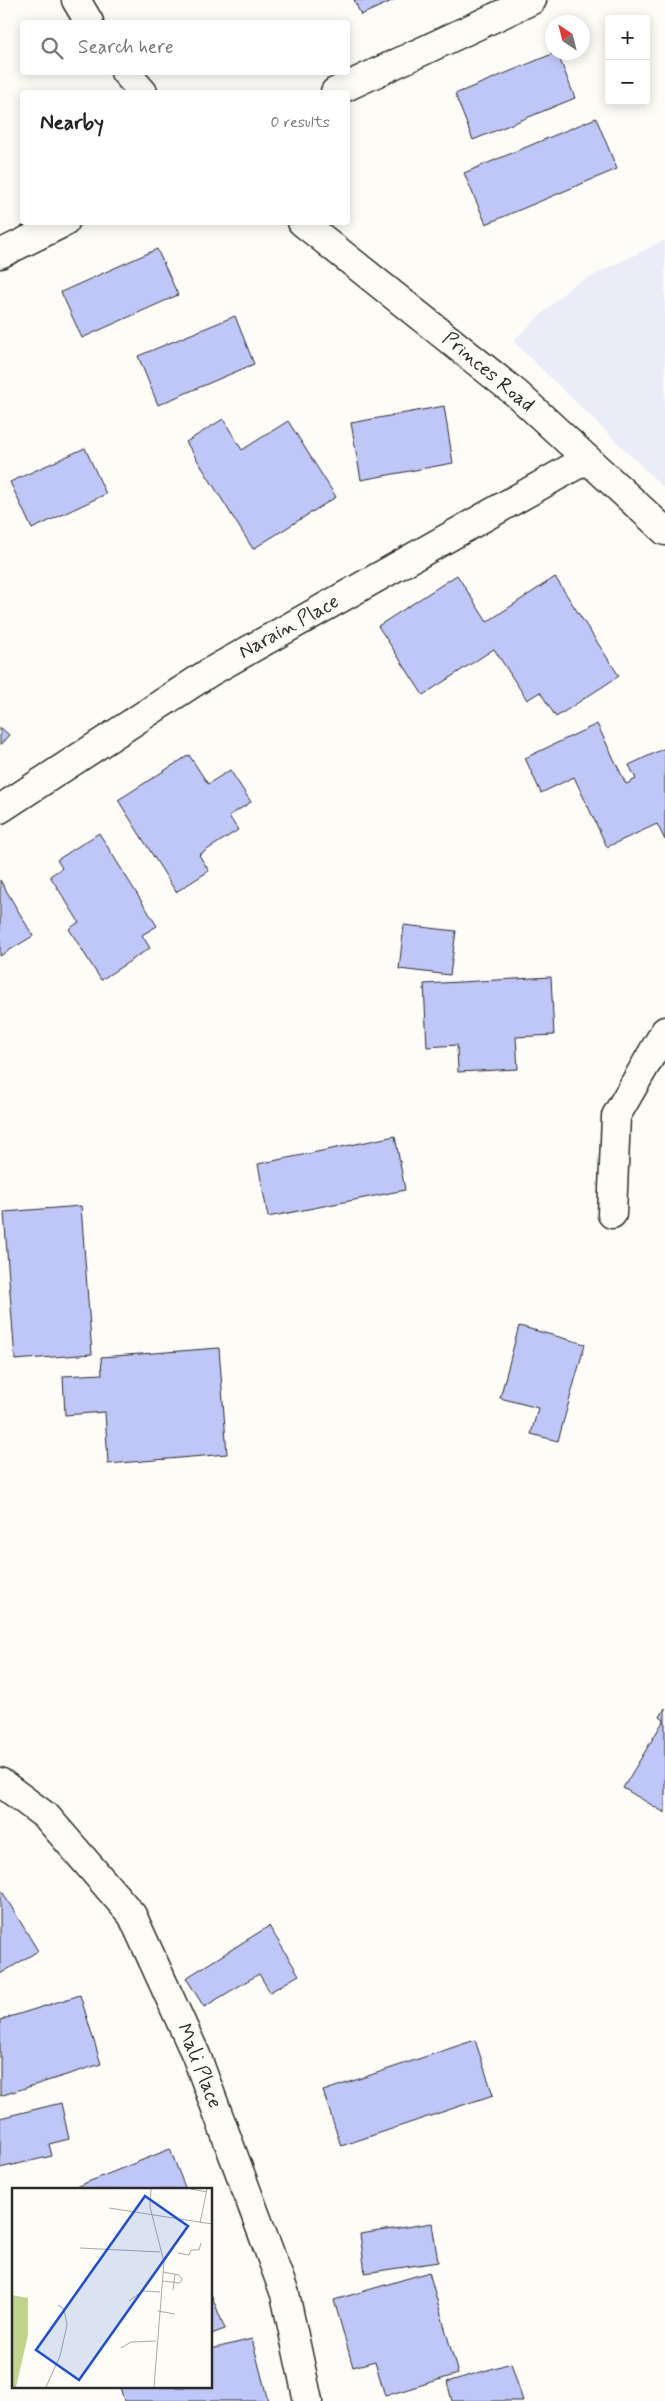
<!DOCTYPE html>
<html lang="en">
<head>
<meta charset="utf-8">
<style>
	:root { --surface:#fff; --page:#f6f6f6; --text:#222; --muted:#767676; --line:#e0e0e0 }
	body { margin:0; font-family:Mynerve,sans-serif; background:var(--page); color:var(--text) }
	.controls { position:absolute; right:15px; top:15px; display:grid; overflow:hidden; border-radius:5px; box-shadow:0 2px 12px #0003 }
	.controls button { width:45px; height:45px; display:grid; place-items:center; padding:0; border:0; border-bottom:1px solid var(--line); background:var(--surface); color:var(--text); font:25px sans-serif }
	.compass { position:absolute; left:545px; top:15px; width:45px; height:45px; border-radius:50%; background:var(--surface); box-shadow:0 2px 12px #0003; rotate:325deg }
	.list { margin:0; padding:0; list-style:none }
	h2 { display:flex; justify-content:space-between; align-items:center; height:65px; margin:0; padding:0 20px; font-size:21px }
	h2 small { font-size:16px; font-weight:400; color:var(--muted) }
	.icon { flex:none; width:28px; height:28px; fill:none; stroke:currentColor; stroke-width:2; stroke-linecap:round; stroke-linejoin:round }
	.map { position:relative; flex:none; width:665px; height:2401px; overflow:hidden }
	.search { position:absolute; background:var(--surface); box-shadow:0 2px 12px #0003; left:20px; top:20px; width:330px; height:55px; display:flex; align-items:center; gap:12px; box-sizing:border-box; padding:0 18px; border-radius:5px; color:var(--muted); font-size:19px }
	.panel { position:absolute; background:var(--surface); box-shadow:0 2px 12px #0003; left:20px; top:90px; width:330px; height:135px; border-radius:5px }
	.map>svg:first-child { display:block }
</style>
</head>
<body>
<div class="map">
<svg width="665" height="2401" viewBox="0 0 665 2401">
	<rect width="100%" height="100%" fill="#fdfcf7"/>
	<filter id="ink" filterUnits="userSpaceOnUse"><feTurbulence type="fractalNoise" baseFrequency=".02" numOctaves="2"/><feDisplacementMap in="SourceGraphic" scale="10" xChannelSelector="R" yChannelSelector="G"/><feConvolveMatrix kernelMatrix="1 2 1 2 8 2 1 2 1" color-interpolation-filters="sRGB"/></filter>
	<g filter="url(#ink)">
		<polygon fill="#eaecf7" points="665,240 665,489 513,341 572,286"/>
		<g fill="#bfc6f8" stroke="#2b2b2b">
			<polygon points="354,0 394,0 361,15"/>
			<polygon points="557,52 575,98 473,140 455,94"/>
			<polygon points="596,118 617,169 486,224 464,173"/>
			<polygon points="157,249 178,295 82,338 61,292"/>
			<polygon points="235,316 254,364 158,405 138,356"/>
			<polygon points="444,406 453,463 361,480 351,423"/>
			<polygon points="223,419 242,450 288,421 336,497 253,549 186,442"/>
			<polygon points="85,448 106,494 32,529 10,482"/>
			<polygon points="457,575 487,622 555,577 619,676 556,717 540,692 527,700 494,649 423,695 378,626"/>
			<polygon points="597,724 626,784 636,779 629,765 665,748 665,840 657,824 607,847 574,777 541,793 525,758"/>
			<polygon points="0,727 9,735 0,745"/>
			<polygon points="189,755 208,784 230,770 251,802 229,816 238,830 199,855 209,871 176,892 118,800"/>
			<polygon points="99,833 157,926 142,935 150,948 101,980 69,929 79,922 50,876 62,868 57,860"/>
			<polygon points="0,880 33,936 0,956"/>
			<polygon points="404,925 456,931 450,975 399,969"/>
			<polygon points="551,977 554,1035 516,1037 518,1069 458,1072 457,1045 427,1047 424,984"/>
			<polygon points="395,1136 405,1190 268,1217 258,1164"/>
			<polygon points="81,1206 92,1354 15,1360 4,1212"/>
			<polygon points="519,1326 585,1344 558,1441 531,1434 538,1408 500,1398"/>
			<polygon points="219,1348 227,1454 108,1464 105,1412 65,1415 63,1376 102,1374 101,1357"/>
			<polygon points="665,1708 665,1813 623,1788 664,1720 660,1717"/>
			<polygon points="0,1888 38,1951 0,1974"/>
			<polygon points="269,1926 299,1975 270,1992 259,1974 204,2007 186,1978"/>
			<polygon points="80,1995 101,2064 0,2096 0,2020"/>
			<polygon points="475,2040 493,2095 341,2146 323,2091"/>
			<polygon points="61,2103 69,2139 49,2144 52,2156 0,2168 0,2118"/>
			<polygon points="170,2149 186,2190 68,2190"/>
			<polygon points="432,2223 438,2262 365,2273 360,2234"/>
			<polygon points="429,2272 458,2374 385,2396 375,2361 353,2367 334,2300"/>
			<polygon points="211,2294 225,2329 211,2334"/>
			<polygon points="252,2339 268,2401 124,2401 120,2387 211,2387 211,2349"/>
			<polygon points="511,2363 523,2401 452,2401 447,2382"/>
		</g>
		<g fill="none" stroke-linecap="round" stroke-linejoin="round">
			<defs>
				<g id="minor">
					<polyline points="335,92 532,0"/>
					<polyline points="0,254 65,222"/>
					<polyline points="0,809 210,672 587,459"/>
					<polyline points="612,1214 616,1116 665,1031"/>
					<polyline points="0,1782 47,1817 132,1915 196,2055 285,2294 308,2401"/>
				</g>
				<g id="primary">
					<polyline points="76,0 89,22"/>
					<polyline points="125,72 143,92"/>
					<polyline points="302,222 517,394 665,531"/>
				</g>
			</defs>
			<use href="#minor" stroke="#2b2b2b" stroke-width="31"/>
			<use href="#primary" stroke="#2b2b2b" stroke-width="31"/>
			<use href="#minor" stroke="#fdfcf7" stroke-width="28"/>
			<use href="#primary" stroke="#fdfcf7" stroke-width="28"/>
		</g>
	</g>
	<g text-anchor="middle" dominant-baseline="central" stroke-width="4" stroke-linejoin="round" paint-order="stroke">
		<g font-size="20" fill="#2b2b2b" stroke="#fdfcf7">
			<text transform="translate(488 372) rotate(40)">Princes Road</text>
			<text transform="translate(289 627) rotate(-29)">Narain Place</text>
			<text transform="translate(199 2066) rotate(68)">Mali Place</text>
		</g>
	</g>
	<g transform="translate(12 2188)">
		<rect width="200" height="200" fill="#fdfcf7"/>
		<path d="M0,107l16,3v37l-12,52h-4z" fill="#c0d58b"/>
		<path fill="none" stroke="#a9a8a5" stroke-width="1" d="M139,1l-1,18 14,55 -10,125M179,1l16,3M97,20l103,16M188,35l7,-34M68,60l80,4M166,65l11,2 2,-5h8l2,-7M151,84l16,3 3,4 -2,4 -17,-2M161,102l2,-16M117,113l14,-10 17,1M146,123l17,3M109,160l10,-6 25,-1M34,199l14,-31 7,-31 -3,-16 -6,-4"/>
		<path fill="#1d4ed8" fill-opacity="0.15" stroke="#1d4ed8" stroke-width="2.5" d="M133,8l43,30 -109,154 -43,-30z"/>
		<rect width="200" height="200" fill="none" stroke="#2b2b2b" stroke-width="2.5"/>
	</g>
</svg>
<div class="controls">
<button>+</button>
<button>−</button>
</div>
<svg class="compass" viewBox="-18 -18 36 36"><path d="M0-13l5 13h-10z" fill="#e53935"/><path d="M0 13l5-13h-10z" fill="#767676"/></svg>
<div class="search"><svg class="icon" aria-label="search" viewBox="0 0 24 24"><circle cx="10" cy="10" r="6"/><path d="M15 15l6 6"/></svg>Search here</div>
<section class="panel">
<h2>Nearby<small>0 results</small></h2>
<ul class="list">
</ul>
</section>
</div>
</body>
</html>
